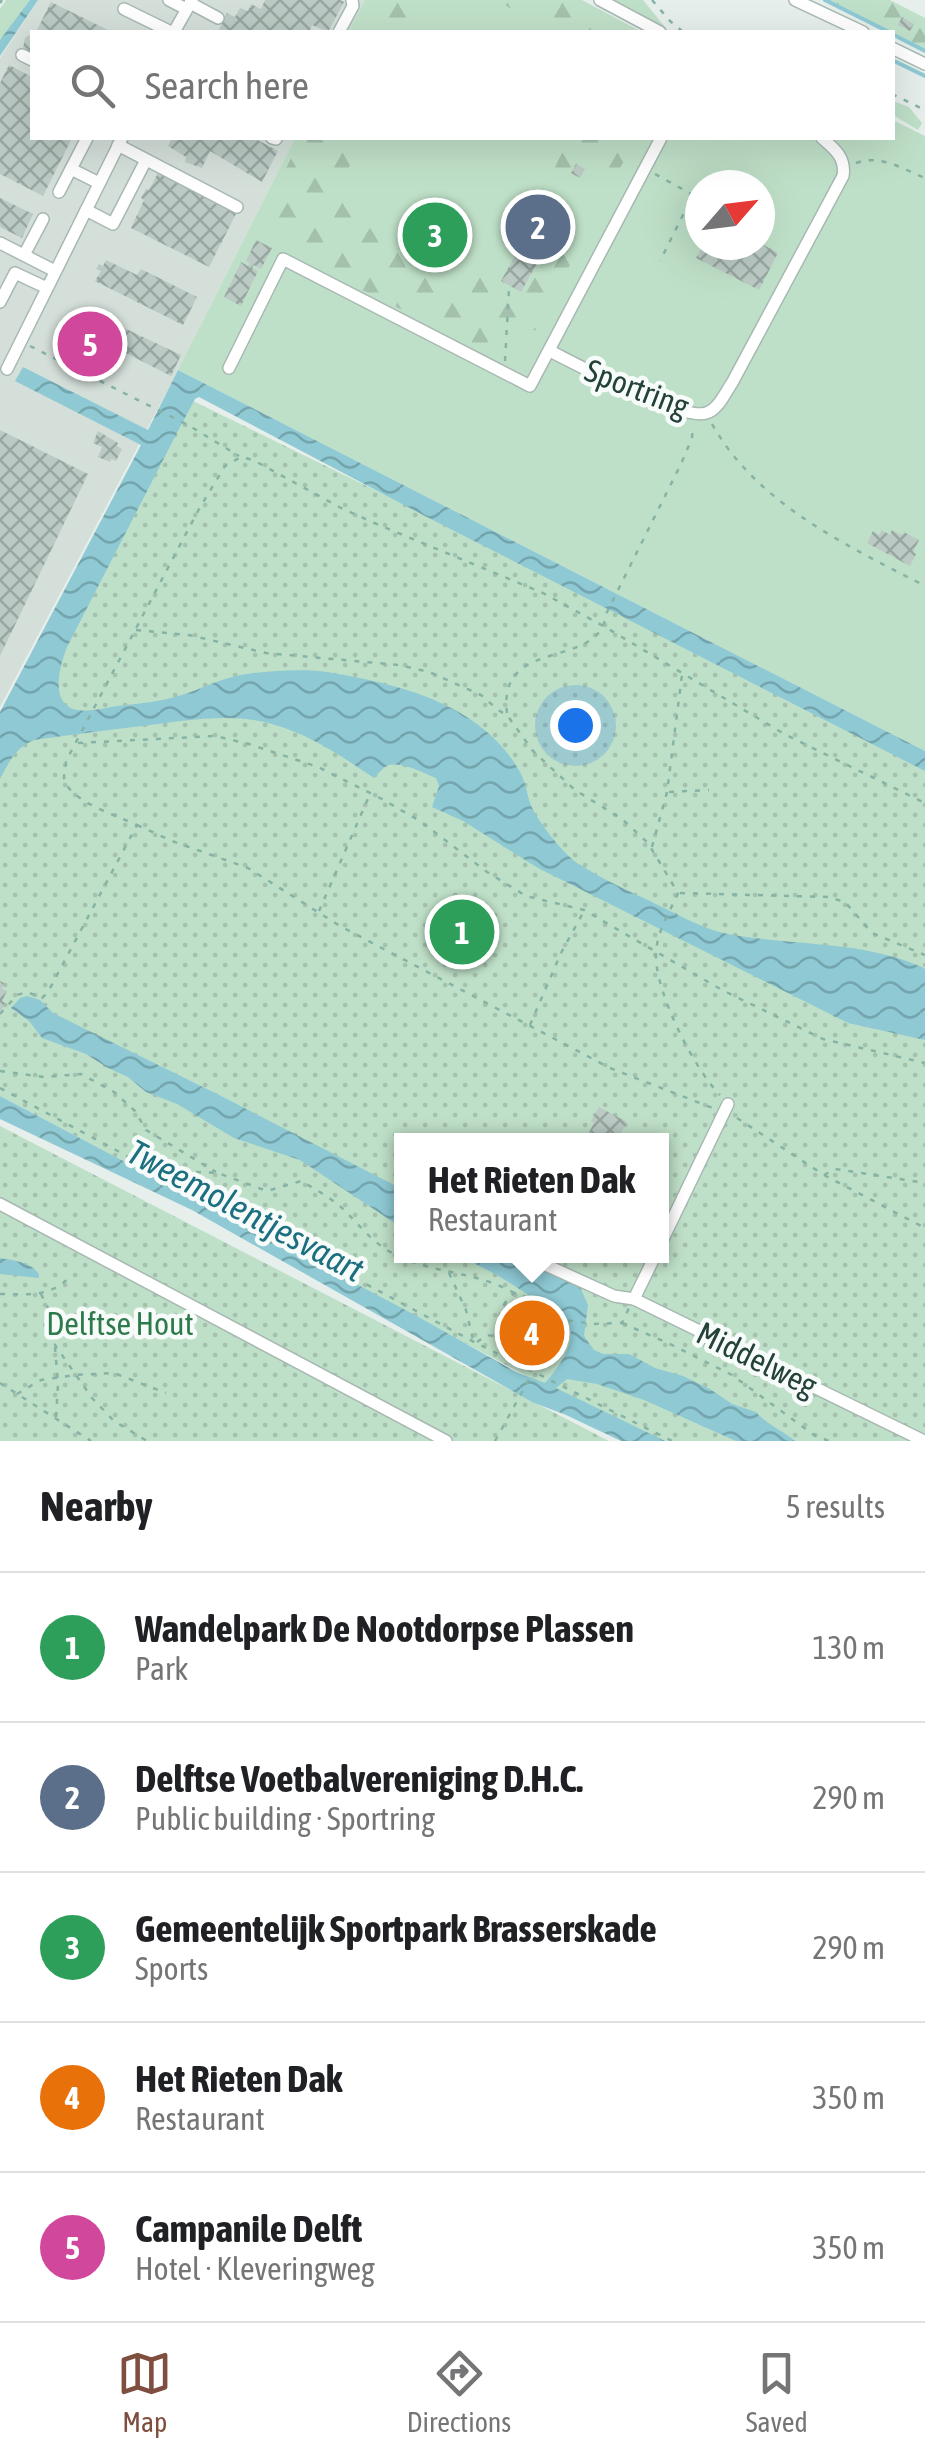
<!DOCTYPE html>
<html lang="en">
<head>
<meta charset="utf-8">
<style>
	:root { --surface:#fff; --page:#f6f6f6; --text:#202124; --muted:#757577; --line:#e0e0e0; --accent:#7f4e3f }
	body { margin:0; font-family:"Asap Condensed",sans-serif; background:var(--page); color:var(--text) }
	.compass { position:absolute; left:685px; top:170px; width:90px; height:90px; border-radius:50%; background:var(--surface); box-shadow:0 10px 40px #0002; rotate:62deg }
	.you { position:absolute; left:575px; top:725px; width:35px; height:35px; margin:-25px; border:8px solid #fff; border-radius:50%; background:#1a73e8; box-shadow:0 0 0 15px #1a73e833 }
	.badge { display:grid; place-items:center; width:65px; height:65px; border-radius:50%; background:var(--accent); color:#fff; font-size:32px; font-weight:700 }
	.pin { position:absolute; translate:-50% -50%; border:5px solid #fff; box-shadow:0 2px 10px #0006 }
	.popup { position:absolute; left:394px; top:1133px; width:275px; height:130px; box-sizing:border-box; display:grid; place-content:center; border-radius:0px; background:var(--surface); filter:drop-shadow(0 2px 8px #0005); font-size:32px; white-space:nowrap; color:var(--muted) }
	.popup b { font-size:38px; color:var(--text) }
	.popup::after { content:''; position:absolute; left:50%; top:100%; margin-left:-20px; border:20px solid transparent; border-top-color:var(--surface) }
	.list { margin:0; padding:0; list-style:none }
	h2 { display:flex; justify-content:space-between; align-items:center; height:130px; margin:0; padding:0 40px; font-size:42px }
	h2 small { font-size:32px; font-weight:400; color:var(--muted) }
	.list li { display:grid; grid-template-columns:65px 1fr auto; gap:30px; align-items:center; box-sizing:border-box; height:150px; padding:0 40px; border-top:2px solid var(--line) }
	.list b { display:block; font-size:38px; white-space:nowrap }
	.list p { margin:0; font-size:32px; white-space:nowrap; color:var(--muted) }
	.list em { font-size:32px; font-style:normal; color:var(--muted) }
	.icon { flex:none; width:55px; height:55px; fill:none; stroke:currentColor; stroke-width:2; stroke-linecap:round; stroke-linejoin:round }
	.map { position:relative; flex:none; width:925px; height:1441px; overflow:hidden }
	.search { position:absolute; background:var(--surface); box-shadow:0 10px 40px #0002; left:30px; right:30px; top:30px; height:110px; display:flex; align-items:center; gap:25px; box-sizing:border-box; padding:0 35px; border-radius:0px; color:var(--muted); font-size:38px }
	.sheet { height:880px; background:var(--surface) }
	nav { display:flex; justify-content:space-around; align-items:center; box-sizing:border-box; height:140px; border-top:2px solid var(--line); background:var(--surface); font-size:28px; color:var(--muted) }
	nav a { display:grid; justify-items:center; gap:5px }
	nav .on { color:var(--accent) }
	.map>svg:first-child { display:block }
</style>
</head>
<body>
<div class="map">
<svg width="925" height="1441" viewBox="0 0 925 1441">
	<defs>
		<pattern id="forest-firs" width="22" height="20" patternUnits="userSpaceOnUse" patternTransform="scale(2.5)"><rect width="22" height="20" fill="#bfe0c8"/><path d="M5 1l3.5 6h-7zM16 11l3.5 6h-7z" fill="#a4c1ad"/></pattern>
		<pattern id="park-dots" width="8" height="8" patternUnits="userSpaceOnUse" patternTransform="scale(2.5)"><rect width="8" height="8" fill="#bfe0c8"/><path d="M2 2h.1M6 6h.1" fill="none" stroke="#a4c1ad" stroke-width="1.8" stroke-linecap="round"/></pattern>
		<pattern id="water-waves" width="16" height="10" patternUnits="userSpaceOnUse" patternTransform="scale(2.5)"><rect width="16" height="10" fill="#8ec9d4"/><path d="M0 5q4-4 8 0t8 0" fill="none" stroke="#74a5ad"/></pattern>
		<pattern id="building-cross-hatch" width="8" height="8" patternUnits="userSpaceOnUse" patternTransform="scale(2.5)"><rect width="8" height="8" fill="#bbcac4"/><path d="M0 0l8 8M0 8l8-8" fill="none" stroke="#98a6a0"/></pattern>
	</defs>
	<rect width="100%" height="100%" fill="#e6efeb"/>
	<polygon fill="#d4dfda" points="38,0 365,0 348,32 32,32 32,138 295,138 173,380 0,707 0,58"/>
	<g fill="#bfe0c8" fill-rule="evenodd">
		<polygon points="6,0 32,0 0,41 0,9"/>
		<polygon points="365,0 582,0 642,32 348,32"/>
		<polygon points="611,0 643,0 669,32 667,32"/>
		<polygon points="893,101 909,107 922,123 918,130 893,115"/>
		<path d="M893,120l32,16v615l-747,-381 117,-232h597zM700,185h60v60h-60z"/>
	</g>
	<g fill="url(#forest-firs)">
		<polygon points="373,0 447,0 435,7 421,32 389,32"/>
		<polygon points="494,0 568,0 622,32 559,32"/>
		<polygon points="822,0 890,0 925,18 925,51 893,35 892,32 887,32"/>
		<polygon points="301,138 350,138 358,148 342,182 344,206 357,222 458,273 489,272 498,286 520,298 570,214 590,224 539,329 474,346 283,250 258,225"/>
		<polygon points="568,138 637,138 611,184 593,176 575,187 553,172"/>
	</g>
	<g fill="url(#park-dots)" fill-rule="evenodd">
		<path d="M181,395l253,124 491,248v674h-267l-88,-42 -570,-303v-335zM402,1140h260v116h-260z"/>
		<polygon points="0,1126 609,1441 0,1441"/>
	</g>
	<g fill="url(#water-waves)">
		<polygon points="30,0 38,0 0,56 0,40"/>
		<path d="M23,367l125,63 30,-60 747,381v20l-502,-256 -224,-118 -4,2 -16,30 -112,218c-6,16 -18,53 6,62 11,4 27,0 38,-2 20,-3 41,-4 60,-9 22,-5 43,-17 65,-22 23,-5 68,-8 91,-4 72,12 157,32 194,102 5,10 6,20 9,29 7,18 32,49 47,60 25,16 54,29 81,42 23,11 45,24 70,29 65,12 133,6 194,33l3,2v71l-77,-17 -310,-155 -75,-47 -31,-14 7,-21 -3,-8c-13,-5 -35,-18 -50,-12 -2,1 -10,10 -12,12 -33,-22 -63,-43 -102,-54 -42,-12 -88,-3 -130,2 -36,4 -72,9 -108,14 -19,8 -25,22 -34,39v-67l141,-267 -126,-64z"/>
		<polygon points="27,996 40,1000 53,1013 223,1097 402,1189 402,1228 300,1160 234,1138 177,1104 146,1092 128,1077 108,1068 86,1054 42,1038 29,1021 11,1008 20,998"/>
		<path d="M0,1096l415,219 101,57 29,11c14,-16 39,-48 17,-69 -8,-6 -20,-9 -28,-15 -23,-17 -49,-31 -75,-43h59l62,31 8,18 -4,31 10,14 9,4h26l26,14 28,8 27,13 22,15 24,8c10,12 27,19 39,29h-59l-92,-41 -47,-16 -30,-5 -11,9 109,53h-44l-55,-26 -34,-13 -340,-192 -192,-91z"/>
		<path d="M0,1258c15,3 29,3 39,16v4l-39,-4z"/>
	</g>
	<g fill="none" stroke-linecap="round" stroke-linejoin="round">
		<g stroke="#8ec9d4" stroke-width="4">
			<polyline points="825,0 889,32"/>
			<polyline points="892,34 925,51"/>
			<polyline points="892,60 925,76"/>
		</g>
	</g>
	<g fill="url(#building-cross-hatch)">
		<polygon points="265,0 340,0 344,2 328,32 312,25 309,32 218,32 227,13 235,17 240,8 248,11 251,4 261,9"/>
		<polygon points="51,2 112,32 36,32"/>
		<polygon points="902,17 914,24 910,31 898,25"/>
		<polygon points="29,35 32,39 32,53 23,48 25,38"/>
		<polygon points="9,65 32,77 32,138 72,138 43,196 0,174 0,83"/>
		<polygon points="172,138 254,138 278,151 262,182 210,151 202,168 185,162 186,157 168,146"/>
		<polygon points="576,164 585,169 580,178 571,173"/>
		<polygon points="158,173 237,212 209,267 131,228 144,200 141,198 146,189 149,190"/>
		<polygon points="541,195 560,206 558,209 563,217 521,292 501,281 525,237 519,233"/>
		<polygon points="0,198 33,214 22,238 0,227"/>
		<polygon points="256,240 272,248 261,269 254,265 252,268 258,271 241,306 224,297 241,262 248,266 250,263 246,261"/>
		<polygon points="760,243 778,253 759,290 696,258 703,245 760,245"/>
		<polygon points="106,260 137,275 141,269 197,297 183,325 95,281 101,271 96,269 99,264 103,266"/>
		<polygon points="86,310 181,355 171,376 110,345 105,356 91,349 90,352 83,349 84,346 71,339"/>
		<polygon points="0,430 88,474 0,656"/>
		<polygon points="98,431 118,443 117,446 122,449 116,461 111,459 110,462 98,457 102,447 93,443"/>
		<polygon points="882,530 890,535 892,530 902,535 904,532 919,540 913,552 916,554 910,566 867,543 873,531 879,535"/>
		<polygon points="0,981 4,983 2,989 7,991 2,1001 5,1003 0,1013"/>
		<polygon points="599,1107 627,1122 619,1136 614,1133 613,1140 585,1140 594,1123 591,1121"/>
		<polygon points="512,1300 526,1309 522,1313 514,1308 509,1314 505,1311"/>
		<polygon points="528,1309 546,1321 541,1328 543,1336 538,1342 530,1344 527,1341 523,1346 509,1336"/>
	</g>
	<g fill="none" stroke-linecap="round" stroke-linejoin="round">
		<defs>
			<g id="minor">
				<polyline points="169,0 186,9"/>
				<polyline points="600,0 660,32"/>
				<polyline points="795,0 863,32"/>
				<polyline points="190,3 218,18"/>
				<polyline points="124,9 171,32"/>
				<polyline points="174,32 192,0"/>
				<polyline points="339,32 353,6 352,0"/>
				<polyline points="892,48 925,64"/>
				<polyline points="22,55 32,60"/>
				<polyline points="272,138 276,139"/>
				<polyline points="118,145 237,207"/>
				<polyline points="71,169 99,183"/>
				<polyline points="59,192 87,138"/>
				<polyline points="86,210 113,224 146,160"/>
				<polyline points="0,243 55,271"/>
				<polyline points="24,255 43,219"/>
				<polyline points="0,302 15,273 47,288"/>
				<path d="M550,351c26,13 132,70 156,62 12,-3 19,-20 26,-30l111,-207c3,-18 -8,-27 -21,-38"/>
				<polyline points="229,368 283,259 530,386 661,138"/>
				<polyline points="7,369 122,138"/>
				<polyline points="0,1204 446,1441"/>
				<polyline points="662,1241 728,1104"/>
				<polyline points="526,1256 614,1296 634,1299 924,1441"/>
				<polyline points="634,1299 655,1256"/>
			</g>
		</defs>
		<use href="#minor" stroke="#a8b8b2" stroke-width="14"/>
		<g stroke="#86b3a5" stroke-width="2.5" stroke-dasharray="5 8" stroke-linecap="butt">
			<polyline points="652,0 670,21 683,32"/>
			<polyline points="0,3 2,0"/>
			<polyline points="892,94 925,110"/>
			<path d="M856,163c24,-9 47,6 69,15"/>
			<polyline points="655,174 693,195 660,261"/>
			<polyline points="30,346 188,425 239,456"/>
			<polyline points="505,361 509,289"/>
			<path d="M712,424c45,80 134,121 213,162"/>
			<path d="M136,630l53,5 77,18 133,12 30,7 52,23 17,15 9,5 26,36 42,39 47,29 26,24 30,50c-8,19 -21,38 -22,60 -2,37 38,116 64,142"/>
			<path d="M507,713c-10,-78 93,-42 99,-99l75,-150 11,-26 1,-13"/>
			<polyline points="78,743 215,736 249,744 318,767 382,799 420,821 487,872 526,896 584,910 722,990 823,1039 925,1063"/>
			<polyline points="669,792 709,790"/>
			<polyline points="137,825 172,841 248,868 340,926 610,1068 715,1109"/>
			<polyline points="652,847 667,792 682,675"/>
			<polyline points="680,893 828,897 845,902 872,933 925,955"/>
			<polyline points="319,911 370,794"/>
			<path d="M0,1014l17,-19 10,-3 15,6 6,-6 89,-167c-19,-9 -69,-24 -73,-47 0,-6 2,-11 2,-17l133,-252 26,-43 16,-9 12,3 90,49 36,16 164,68 62,34 181,108 139,68"/>
			<polyline points="530,1025 561,953 584,911"/>
			<polyline points="0,1071 44,1077 81,1074 114,1092 135,1111 146,1130 216,1172"/>
			<polyline points="0,1088 476,1343 672,1441"/>
			<polyline points="737,1118 824,1175 925,1228"/>
			<path d="M157,1170l61,3 49,18 34,-10c14,8 28,16 40,26 17,16 31,36 53,47 38,20 83,17 120,39"/>
			<polyline points="824,1175 835,1169 925,1183"/>
			<polyline points="449,1273 466,1310 473,1340"/>
			<path d="M0,1294c29,0 48,4 70,-17"/>
			<polyline points="41,1294 49,1310 55,1345 92,1398 114,1421 147,1441"/>
			<polyline points="622,1323 672,1345 732,1375 814,1435 829,1441"/>
			<path d="M477,1342l10,-7 6,1 5,-5c0,-16 4,-28 16,-38h5l40,26 33,5 30,-1 7,-15"/>
			<polyline points="55,1347 58,1384 56,1418"/>
			<polyline points="515,1362 526,1347 533,1346 534,1343"/>
			<polyline points="0,1383 91,1441"/>
			<polyline points="17,1394 41,1380 75,1375 114,1373 166,1393"/>
			<polyline points="495,1441 532,1374"/>
		</g>
		<use href="#minor" stroke="#fff" stroke-width="11"/>
	</g>
	<g text-anchor="middle" dominant-baseline="central" stroke-width="9" stroke-linejoin="round" paint-order="stroke">
		<g font-size="32" fill="#24423a" stroke="#f7fbf9">
			<text transform="translate(637 388) rotate(21)">Sportring</text>
			<text transform="translate(757 1359) rotate(26)">Middelweg</text>
		</g>
		<g font-size="32" fill="#2d7a4b" stroke="#f7fbf9">
			<text x="120" y="1323">Delftse Hout</text>
		</g>
		<g font-size="35" font-style="italic" fill="#1c6f80" stroke="#f7fbf9">
			<text transform="translate(246 1210) rotate(28)">Tweemolentjesvaart</text>
		</g>
	</g>
</svg>
<svg class="compass" viewBox="-18 -18 36 36"><path d="M0-13l5 13h-10z" fill="#e53935"/><path d="M0 13l5-13h-10z" fill="#757577"/></svg>
<div class="you"></div>
<div class="pin badge" style="left:462px;top:932px;background:#2e9e5b">1</div>
<div class="pin badge" style="left:538px;top:227px;background:#5c6f8a">2</div>
<div class="pin badge" style="left:435px;top:235px;background:#2e9e5b">3</div>
<div class="pin badge" style="left:532px;top:1333px;background:#e8710a">4</div>
<div class="popup"><b>Het Rieten Dak</b>Restaurant</div>
<div class="pin badge" style="left:90px;top:344px;background:#d1479c">5</div>
<div class="search"><svg class="icon" aria-label="search" viewBox="0 0 24 24"><circle cx="10" cy="10" r="6"/><path d="M15 15l6 6"/></svg>Search here</div>
</div>
<section class="sheet">
<h2>Nearby<small>5 results</small></h2>
<ul class="list">
<li><span class="badge" style="background:#2e9e5b">1</span><div><b>Wandelpark De Nootdorpse Plassen</b><p>Park</p></div><em>130 m</em></li>
<li><span class="badge" style="background:#5c6f8a">2</span><div><b>Delftse Voetbalvereniging D.H.C.</b><p>Public building · Sportring</p></div><em>290 m</em></li>
<li><span class="badge" style="background:#2e9e5b">3</span><div><b>Gemeentelijk Sportpark Brasserskade</b><p>Sports</p></div><em>290 m</em></li>
<li><span class="badge" style="background:#e8710a">4</span><div><b>Het Rieten Dak</b><p>Restaurant</p></div><em>350 m</em></li>
<li><span class="badge" style="background:#d1479c">5</span><div><b>Campanile Delft</b><p>Hotel · Kleveringweg</p></div><em>350 m</em></li>
</ul>
</section>
<nav>
<a class="on"><svg class="icon" aria-label="map" viewBox="0 0 24 24"><path d="M3 6l6-2 6 2 6-2v14l-6 2-6-2-6 2zM9 4v14M15 6v14"/></svg>Map</a>
<a><svg class="icon" aria-label="directions" viewBox="0 0 24 24"><path d="M12 3l9 9-9 9-9-9zM9 14v-3h6M13 9l2 2-2 2"/></svg>Directions</a>
<a><svg class="icon" aria-label="saved" viewBox="0 0 24 24"><path d="M7 4h10v16l-5-4-5 4z"/></svg>Saved</a>
</nav>
</body>
</html>
